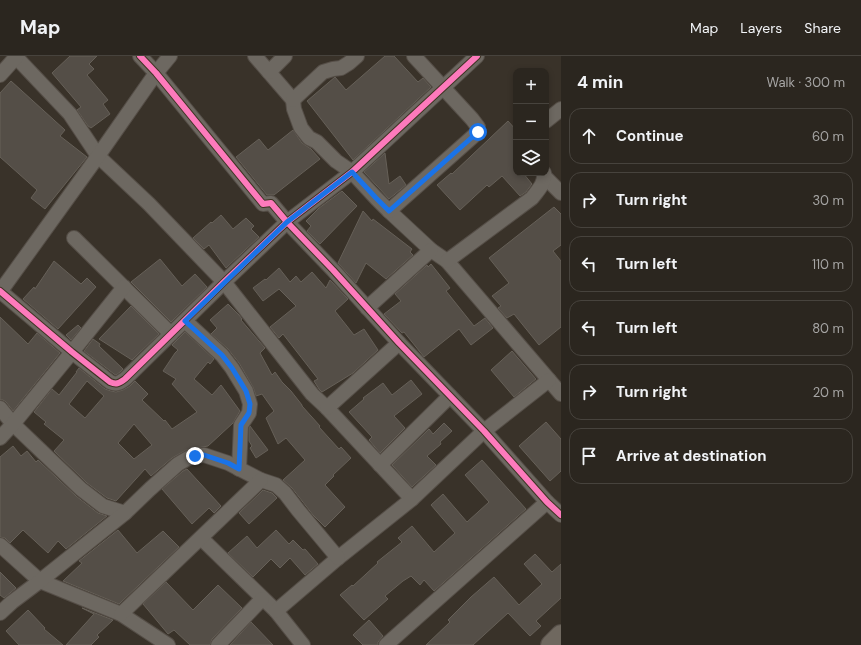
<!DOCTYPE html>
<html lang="en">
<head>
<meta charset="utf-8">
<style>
	:root { --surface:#2b261f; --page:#37322c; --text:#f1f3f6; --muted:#a6a5a4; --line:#47433d }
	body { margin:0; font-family:"DM Sans",sans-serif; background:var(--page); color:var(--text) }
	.controls { position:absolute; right:12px; top:12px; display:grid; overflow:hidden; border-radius:8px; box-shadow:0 2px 6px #0003 }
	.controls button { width:36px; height:36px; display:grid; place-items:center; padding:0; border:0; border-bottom:1px solid var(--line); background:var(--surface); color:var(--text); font:20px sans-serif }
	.stop { position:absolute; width:12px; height:12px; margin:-9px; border:3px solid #1a73e8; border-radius:50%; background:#fff }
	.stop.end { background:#1a73e8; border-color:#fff; box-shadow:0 1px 4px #0008 }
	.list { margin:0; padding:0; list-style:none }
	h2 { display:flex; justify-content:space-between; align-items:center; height:52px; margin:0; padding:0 16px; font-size:17px }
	h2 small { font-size:13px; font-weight:400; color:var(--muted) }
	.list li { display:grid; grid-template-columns:26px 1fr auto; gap:12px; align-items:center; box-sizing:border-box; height:56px; margin:0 8px 8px; padding:0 8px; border:1px solid var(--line); border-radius:12px }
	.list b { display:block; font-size:15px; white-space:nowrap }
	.list em { font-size:13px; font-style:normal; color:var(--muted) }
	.icon { flex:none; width:22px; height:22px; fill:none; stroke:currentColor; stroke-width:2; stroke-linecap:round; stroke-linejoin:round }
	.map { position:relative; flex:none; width:561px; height:589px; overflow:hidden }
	header { display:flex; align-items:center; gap:24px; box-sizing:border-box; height:56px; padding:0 20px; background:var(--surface); border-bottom:1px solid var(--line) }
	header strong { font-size:19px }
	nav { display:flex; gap:22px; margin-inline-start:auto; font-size:14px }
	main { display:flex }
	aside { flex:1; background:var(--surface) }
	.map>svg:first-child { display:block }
</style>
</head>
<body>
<header>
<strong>Map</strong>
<nav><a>Map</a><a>Layers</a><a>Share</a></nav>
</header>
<main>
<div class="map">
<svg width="561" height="589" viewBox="0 0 561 589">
	<rect width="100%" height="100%" fill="#393229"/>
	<g fill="#544e47" stroke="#666058" fill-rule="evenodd">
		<polygon points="70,0 97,0 89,8 94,13 87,19 108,44 103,48 110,58 91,72 88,70 77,54 81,51 52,17"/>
		<polygon points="385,0 394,0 418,26 423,22 431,31 353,104 307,45 335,21 346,34"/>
		<polygon points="11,25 65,74 60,80 87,101 45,153 31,142 37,134 0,101 0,37"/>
		<polygon points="508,65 516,74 516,117 523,117 532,128 526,136 520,140 502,120 489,131 487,129 460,154 437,129 451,117 452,118"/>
		<polygon points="293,74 302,87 311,93 320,103 274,139 267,139 236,101 259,83 268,94"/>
		<polygon points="385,97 389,128 400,120 406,129 389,143 364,116"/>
		<polygon points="342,135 357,150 320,188 307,175 311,170 306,165 319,152"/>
		<polygon points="554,151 561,158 561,189 553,195 561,205 561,271 539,289 514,258 507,262 498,252 501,250 492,240 509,227 489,202"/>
		<polygon points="363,155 372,165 373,163 412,193 410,196 413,199 386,223 366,207 356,227 338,207"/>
		<polygon points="221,159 233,173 246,162 254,170 251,173 259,181 226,212 209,189 204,193 193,182 211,166 212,167"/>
		<polygon points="160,203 182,230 195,218 207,231 171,266 131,226"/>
		<polygon points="54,205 81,228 87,222 96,231 58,273 23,243 34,231 35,233"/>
		<polygon points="431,208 450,232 446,235 474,270 485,262 493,272 471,289 459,273 424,301 404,276 402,277 384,258 401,245 395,238 427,209 428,211"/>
		<polygon points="279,212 290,226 296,220 301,226 312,216 326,232 330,224 348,243 335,255 354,279 364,273 378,294 353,317 322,336 319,333 314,325 318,323 283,278 279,282 270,271 296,250 279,233 263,245 253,232 265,223 266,224"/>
		<polygon points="228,248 239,259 242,263 241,264 265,292 260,297 272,319 275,316 282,326 291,335 302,349 302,350 320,370 319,371 339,393 341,391 351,402 333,419 334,420 325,429 345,451 325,471 313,459 292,432 283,424 305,404 286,382 278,388 266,362 274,355 262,338 256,340 253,331 239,307 228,293 211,278 217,272 210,264"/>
		<polygon points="131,250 159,278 132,304 99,283"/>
		<polygon points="0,261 28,288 37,277 60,297 13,355 6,346 3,344 0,344"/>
		<polygon points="78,269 81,272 71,284 66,279"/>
		<path d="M185,276l29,27 -4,5 -2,-2 -14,17 18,16 9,-10 19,26 -7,12 -25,23 -22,4 -14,8 -21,18 -6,-7 -29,32 -9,-3 -20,-15 -33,-32 10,-11 -20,-16 2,-2 -12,-10 18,-23 7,6 18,-23h-1l3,-4 26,21 6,2 5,1 7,-2 7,-4 5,-5 13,13 -6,6 22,21 1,-1 7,9 25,-17 -25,-28 4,-5 -13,-8 12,-18 3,-3 -6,-5zM87,325l17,15 -19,22 -16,-14zM134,368l18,21 -18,14 -16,-16z"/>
		<polygon points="93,283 100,288 99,290 123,313 120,316 116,319 114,318 84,295"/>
		<polygon points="512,295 536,323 514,341 491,314"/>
		<polygon points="411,324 422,338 394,360 405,372 380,397 369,384 372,381 349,356 364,343 363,342 383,327 392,339"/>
		<polygon points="546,366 561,383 561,415 550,425 519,390"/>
		<polygon points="444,367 452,375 440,386 441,388 427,400 436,409 412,431 392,409 429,373 433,378"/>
		<polygon points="250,370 268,394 256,402 250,392 252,390 249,385 249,372"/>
		<polygon points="13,390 21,400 27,395 36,406 38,404 76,440 98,457 107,460 66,493 58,485 48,497 23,474 10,487 5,482 0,481 0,401"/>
		<polygon points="482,404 526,453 434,535 424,524 420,529 411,520 403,525 385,540 388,543 364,564 340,539 352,529 353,530 378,507 377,506 402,486 398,482 412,470 434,496 455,477 431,449 443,438 467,466 489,446 465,419"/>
		<polygon points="187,413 221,450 214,457 209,452 192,468 162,433 183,415"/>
		<polygon points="263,434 272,437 277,442 249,468 239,457"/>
		<polygon points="118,474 137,497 163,475 179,491 119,548 63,525 82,507 79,505"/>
		<polygon points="276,474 289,488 293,484 303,494 305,493 318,508 305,519 290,502 280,512 271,503 253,521 228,497 247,480 257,492"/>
		<polygon points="535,498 552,516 561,508 561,542 536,565 541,570 530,580 508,557 473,589 426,589 450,566 448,564 471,541 494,521 519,549 542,528 524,508"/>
		<polygon points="0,516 16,532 4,542 0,539"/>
		<polygon points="166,526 193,554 218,529 242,552 212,583 210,589 190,589 174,574 168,578 143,548"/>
		<polygon points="82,552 113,564 97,579 99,581 91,589 66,589 94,558"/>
		<polygon points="28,554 45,572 44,573 63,589 19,589 6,575"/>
		<polygon points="369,564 383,580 378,586 378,589 363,589 353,579"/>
		<polygon points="251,566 273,589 230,589"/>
	</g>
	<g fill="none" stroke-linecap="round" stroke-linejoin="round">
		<defs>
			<g id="street">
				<polyline points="15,0 70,58 98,100 149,148 224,226 312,338 327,352 412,443"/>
				<polyline points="140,0 156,17 263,148 271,147 287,166 333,214 399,287 484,375 547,446 561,459"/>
				<polyline points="255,0 293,44 294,53 301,72 309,82 317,86 336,105 352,116 376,142 389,155 431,194 447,205 561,338"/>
				<polyline points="269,16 285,0"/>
				<polyline points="0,19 17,0"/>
				<polyline points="293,44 323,16 333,13 341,12 349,7 357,0"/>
				<polyline points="546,65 561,53"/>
				<polyline points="544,120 561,137"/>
				<polyline points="389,155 478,76 478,71 472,63 414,0"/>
				<polyline points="74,182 171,278"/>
				<path d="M447,205l85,-63c6,-8 13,-14 12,-25"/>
				<path d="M0,235l72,61 38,30c7,3 9,1 15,-3l99,-97 63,-60 65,-50 125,-116"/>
				<polyline points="0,236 98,100 156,17 170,0"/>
				<polyline points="367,252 431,194"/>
				<polyline points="185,265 222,299 232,312 246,335 250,348 249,357 241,369 239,413"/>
				<polyline points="0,352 13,368 81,433 103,450 125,457"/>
				<polyline points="327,352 399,287"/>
				<polyline points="0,382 13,368 72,296 124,231"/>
				<polyline points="380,409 450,340"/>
				<polyline points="201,482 276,555 303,589"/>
				<polyline points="0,489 40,525 121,558 168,589"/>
				<polyline points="276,555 338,502 412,443 484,375 549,324"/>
				<polyline points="0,557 12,546 40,525 125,457 150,433 178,408 190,401 195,400 204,399 228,407 261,424 276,429 285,437 298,454 338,502"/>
				<polyline points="121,558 261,424"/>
				<polyline points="218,589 262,543"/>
				<polyline points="386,589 547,446"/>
			</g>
			<polyline id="secondary" points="551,589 561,579"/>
		</defs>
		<use href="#street" stroke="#554e47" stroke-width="16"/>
		<use href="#secondary" stroke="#554e47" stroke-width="22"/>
		<use href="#street" stroke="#6d6861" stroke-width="14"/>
		<use href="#secondary" stroke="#6f685f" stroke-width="20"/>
		<defs>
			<g id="cycleway">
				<polyline points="140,0 156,17 263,148 271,147 287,166 333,214 399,287 484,375 547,446 561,459"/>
				<path d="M0,235l72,61 38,30c7,3 9,1 15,-3l99,-97 63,-60 65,-50 125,-116"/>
			</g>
		</defs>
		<use href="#cycleway" stroke="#3f3323" stroke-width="8"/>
		<use href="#cycleway" stroke="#fd7abc" stroke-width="6"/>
	</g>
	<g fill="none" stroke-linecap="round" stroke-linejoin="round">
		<polyline stroke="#1a73e8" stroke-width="5" points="195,400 204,399 228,407 239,413 241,369 249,357 250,348 246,335 232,312 222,299 185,265 287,166 352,116 376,142 389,155 478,76"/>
	</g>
</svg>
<div class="controls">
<button>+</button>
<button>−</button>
<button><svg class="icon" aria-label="layers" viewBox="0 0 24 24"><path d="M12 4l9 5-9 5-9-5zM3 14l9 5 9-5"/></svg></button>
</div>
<div class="stop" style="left:478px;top:76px"></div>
<div class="stop end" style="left:195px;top:400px"></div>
</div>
<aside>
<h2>4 min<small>Walk · 300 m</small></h2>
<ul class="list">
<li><svg class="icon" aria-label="ahead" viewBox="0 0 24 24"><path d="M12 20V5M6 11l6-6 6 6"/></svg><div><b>Continue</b></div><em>60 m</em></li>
<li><svg class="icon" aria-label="right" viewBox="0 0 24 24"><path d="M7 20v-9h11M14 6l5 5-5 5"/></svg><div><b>Turn right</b></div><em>30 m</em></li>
<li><svg class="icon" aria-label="left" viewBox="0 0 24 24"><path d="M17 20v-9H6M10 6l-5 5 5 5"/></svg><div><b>Turn left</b></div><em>110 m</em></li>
<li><svg class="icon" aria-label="left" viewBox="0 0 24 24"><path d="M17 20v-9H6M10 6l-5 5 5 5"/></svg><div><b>Turn left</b></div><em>80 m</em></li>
<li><svg class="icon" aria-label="right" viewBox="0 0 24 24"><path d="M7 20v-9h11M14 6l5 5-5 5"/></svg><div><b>Turn right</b></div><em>20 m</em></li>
<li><svg class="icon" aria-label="arrive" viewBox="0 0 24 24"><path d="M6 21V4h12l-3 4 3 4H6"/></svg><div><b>Arrive at destination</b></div></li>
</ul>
</aside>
</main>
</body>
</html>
